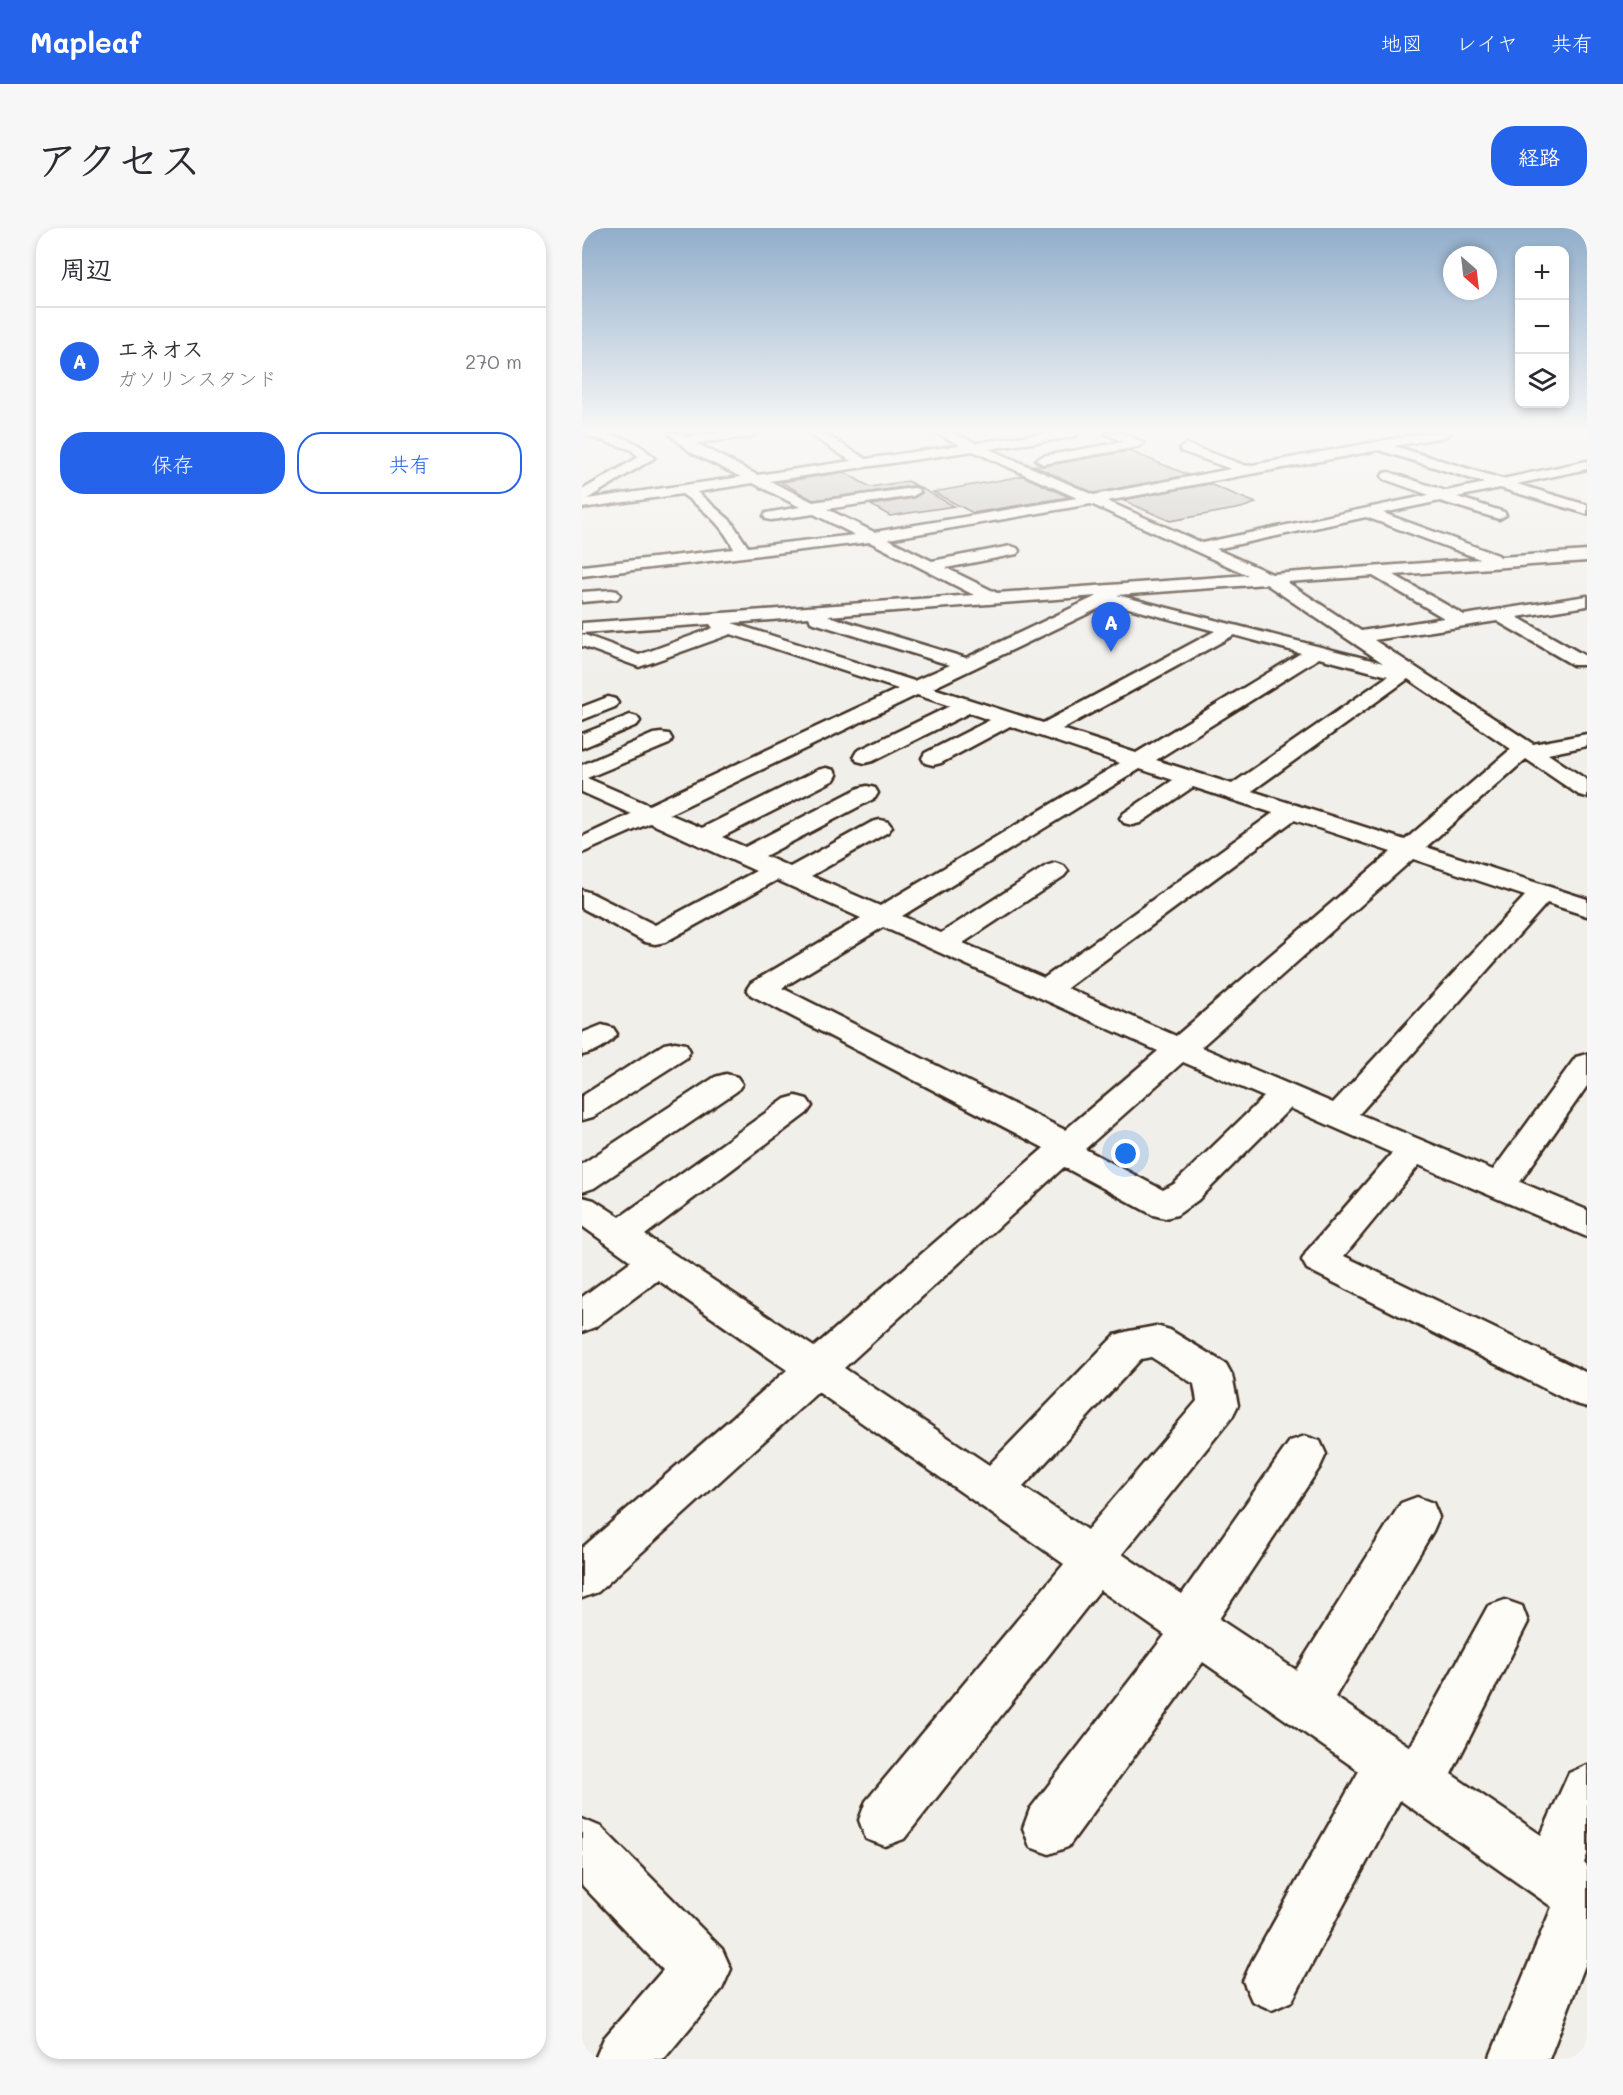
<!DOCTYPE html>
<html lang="ja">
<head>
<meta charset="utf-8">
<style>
	:root { --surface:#fff; --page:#f7f7f7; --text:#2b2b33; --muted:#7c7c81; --line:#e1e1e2; --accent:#2563eb }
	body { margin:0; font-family:Mali,"Klee One",sans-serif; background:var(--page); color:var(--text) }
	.controls { position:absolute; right:18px; top:18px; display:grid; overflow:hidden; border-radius:12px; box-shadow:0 3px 9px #0003 }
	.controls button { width:54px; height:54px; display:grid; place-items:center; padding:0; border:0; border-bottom:2px solid var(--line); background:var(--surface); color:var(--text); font:30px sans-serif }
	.compass { position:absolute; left:861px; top:18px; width:54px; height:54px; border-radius:50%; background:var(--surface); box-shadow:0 3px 9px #0003; rotate:152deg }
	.you { position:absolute; left:544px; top:926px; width:21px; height:21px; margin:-15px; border:4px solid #fff; border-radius:50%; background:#1a73e8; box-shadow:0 0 0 9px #1a73e833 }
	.badge { display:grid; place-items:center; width:39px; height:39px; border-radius:50%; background:var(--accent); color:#fff; font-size:20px; font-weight:700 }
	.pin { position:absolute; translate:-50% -50px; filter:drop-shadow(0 2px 3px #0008) }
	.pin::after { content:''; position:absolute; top:32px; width:21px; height:18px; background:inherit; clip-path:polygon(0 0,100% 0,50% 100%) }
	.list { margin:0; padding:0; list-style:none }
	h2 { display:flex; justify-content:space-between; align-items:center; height:78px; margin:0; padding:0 24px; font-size:26px }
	h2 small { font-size:20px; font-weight:400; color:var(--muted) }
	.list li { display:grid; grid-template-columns:39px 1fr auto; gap:18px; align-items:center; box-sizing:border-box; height:108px; padding:0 24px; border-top:2px solid var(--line) }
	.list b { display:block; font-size:22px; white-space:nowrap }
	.list p { margin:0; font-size:20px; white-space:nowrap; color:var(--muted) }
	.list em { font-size:20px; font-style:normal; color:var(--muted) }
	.actions { display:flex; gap:12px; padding:18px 24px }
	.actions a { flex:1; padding:14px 0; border:2px solid var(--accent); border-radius:24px; text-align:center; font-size:21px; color:var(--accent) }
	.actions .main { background:var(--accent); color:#fff }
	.icon { flex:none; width:33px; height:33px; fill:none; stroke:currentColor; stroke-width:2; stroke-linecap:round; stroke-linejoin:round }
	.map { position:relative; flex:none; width:1005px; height:1831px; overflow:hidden; border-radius:24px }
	header { display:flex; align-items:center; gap:36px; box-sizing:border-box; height:84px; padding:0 30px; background:var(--accent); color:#fff }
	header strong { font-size:28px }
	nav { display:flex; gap:33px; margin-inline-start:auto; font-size:21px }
	.intro { display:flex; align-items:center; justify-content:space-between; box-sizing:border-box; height:144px; padding:0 36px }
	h1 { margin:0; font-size:42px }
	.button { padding:15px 27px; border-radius:24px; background:var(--accent); color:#fff; font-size:21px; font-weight:700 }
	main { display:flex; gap:36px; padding:0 36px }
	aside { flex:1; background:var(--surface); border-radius:24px; box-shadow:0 3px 9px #0003 }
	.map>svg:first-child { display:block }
</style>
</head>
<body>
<header>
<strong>Mapleaf</strong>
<nav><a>地図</a><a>レイヤ</a><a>共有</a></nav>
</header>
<div class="intro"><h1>アクセス</h1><a class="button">経路</a></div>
<main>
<aside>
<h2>周辺<small></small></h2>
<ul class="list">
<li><span class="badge">A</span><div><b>エネオス</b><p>ガソリンスタンド</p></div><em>270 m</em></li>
</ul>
<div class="actions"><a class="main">保存</a><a>共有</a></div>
</aside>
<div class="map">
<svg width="1005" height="1831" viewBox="0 0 1005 1831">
	<rect width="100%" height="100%" fill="#f1efea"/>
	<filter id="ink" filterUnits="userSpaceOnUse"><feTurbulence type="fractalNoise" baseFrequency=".0167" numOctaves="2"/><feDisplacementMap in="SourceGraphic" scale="12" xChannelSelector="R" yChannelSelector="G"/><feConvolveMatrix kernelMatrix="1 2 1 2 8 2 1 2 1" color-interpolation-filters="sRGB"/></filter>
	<g filter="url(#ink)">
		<g fill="#c1bcb4" stroke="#3b2a1e" stroke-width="1.5">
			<polygon points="547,223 607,247 512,265 450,237 461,238"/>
			<polygon points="262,244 288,259 326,253 372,278 308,288 289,277 331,270 340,265 338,260 331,258 231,272 199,254"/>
			<polygon points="441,248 487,269 391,285 351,264"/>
			<polygon points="627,256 674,275 659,280 588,293 540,272"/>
		</g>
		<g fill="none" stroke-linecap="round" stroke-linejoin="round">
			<defs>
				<g id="minor">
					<path d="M3,205c25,0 52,5 69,25l-67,41 154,-22 -49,-24 -24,-20h14l5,4 31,-4h38l-6,4 -54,6 61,32 94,-14 -43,-28h15l43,26 94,-14 -23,-12h16l23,10 71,-10h32l-6,4 -84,12 105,46 137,-26 -50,-18 -1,-3 6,-4 61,22 177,-33h26l-6,4 -50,9 108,33 85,-18v8l-70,15 70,21v9l-87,-26 -43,9 47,15 2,3 -7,4 -59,-18 -57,12 115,42 2,2 87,-6v10l-193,14 70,40 123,-19v10l-70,11 70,40v8h-14l-76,-44 -123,19 159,104 54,-10v12l-39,8 39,26v17l-8,-2 -53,-36 -100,88 161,52v17l-40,-13 -188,211 134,56 83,-113 11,-3v32l-67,96 67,28v27l-168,-72 -75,91 243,117v34l-14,-4 -266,-134 -5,-9 5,-9 85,-98 -102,-45 -92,92 -21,15 -12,3 -12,-3 -89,-48 -220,201 145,97 126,-130 14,-4 27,-5 14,4 56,34 6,11 6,30 -6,12 -110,137 60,40 108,-153 15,-5 15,5 6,13 -6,13 -101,152 77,51 105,-167 16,-6 16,6 6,14 -6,14 -98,166 75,50 78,-141 17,-6 17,6 6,16 -77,152 90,61 28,-62 18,-8v90l-3,8 3,3v94l-38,99h-60l63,-152 -152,-107 -108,201 -20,9 -20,-9 -9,-20 9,-20 107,-190 -156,-109 -135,185 -19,7 -19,-7 -7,-19 7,-19 135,-174 -65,-45 -196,249 -19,7 -19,-7 -7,-19 7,-19 198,-237 -246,-172 -220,200 -16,6v-50l205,-178 -129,-90 -63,47 -13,5v-35l49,-36 -49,-35v-29l12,3 26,17 165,-118 11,-3 11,3 5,7 -5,7 -162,122 169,112 230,-199 -293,-153 -4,-6 4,-6 110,-65 -84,-38 -112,62 -10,2 -10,-2 -63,-34v-18l9,3 64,32 101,-54 -106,-48 -68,30v-16l49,-23 -49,-22v-27l71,-31 8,-1 8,1 3,5 -3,5 -82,34 62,27 249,-116 -167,-55 -92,33 -57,-21v-12l57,21 74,-27 -3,-4 -128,9v-10l392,-28 -104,-53 -288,34v-10l152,-17c-12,-25 -31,-40 -52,-55l-100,14v-18l57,-33 -9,-8 -43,-13zM797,222l106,33 -39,8 -57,-19 -5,1 -2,3 2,3 45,16 -227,48 -95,-42zM391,223l104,47 -203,34 -47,-23 86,-13 7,-4 -2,-3 -5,-1 -100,14 -43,-21zM171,255l47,24 -34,6 -2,3 2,3 5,1 43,-6 41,21 -107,12 -17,-26 -34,-29zM509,276l157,71 -251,18 -51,-25 71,-14 2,-3 -2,-3 -6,-2 -79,15 -44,-22zM784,289l114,42 -208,15 -56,-25zM791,348l71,42 -83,13 -74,-49zM684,356l117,79 -266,-68zM515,368l-131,62 -138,-42zM528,375l105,28 -172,92 -110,-35zM227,389l2,5 139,43 -36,16 -182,-58zM652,407l67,18 -165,100 -74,-24zM737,430l69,18 -156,108 -76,-24zM826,451l103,70 -106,91 -153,-49zM335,467l33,11 -93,45 -3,5 3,5 8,2 8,-2 96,-48 21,7 -65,33 -3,5 3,5 8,2 8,-2 69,-37 110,37 -240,143 -69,-30 77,-44 4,-5 -4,-5 -8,-2 -8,2 -82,45 -25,-11 110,-58 3,-5 -3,-5 -8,-2 -8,2 -114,59 -23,-10 112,-57 3,-5 -3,-5 -8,-2 -8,2 -116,58 -33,-14zM558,541l33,11 -49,33 -4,5 4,5 8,2 8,-2 53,-36 80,26 -229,165 -81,-35 101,-67 4,-5 -4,-5 -9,-3 -9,3 -105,67 -39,-17zM712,592l97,32 -215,184 -109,-48zM831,631l112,37 -192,207 -132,-56zM301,699l275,124 -93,79 -283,-142zM601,834l81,35 -90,87 -11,6 -78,-41zM569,1129l43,27 3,17 -110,129 -64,-43 118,-128z"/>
					<polygon points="523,205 541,205 562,215 556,219 461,236 454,232 461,228 541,214"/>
					<polygon points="29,362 35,363 38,367 35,371 0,374 0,364"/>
					<polygon points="26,469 33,471 36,475 33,479 0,492 0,479"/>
					<polygon points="48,487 55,489 58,493 55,497 0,520 0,506"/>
					<path d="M20,797l11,3 4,6c-8,11 -22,18 -35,21v-22z"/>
					<polygon points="93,814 104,816 108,823 104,830 11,889 0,892 0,868 82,816"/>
					<polygon points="144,846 155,849 160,856 155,863 12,960 0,964 0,936 133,849"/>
					<polygon points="0,1591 19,1599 140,1721 149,1741 140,1761 82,1831 13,1831 22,1810 81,1742 0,1657"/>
				</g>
			</defs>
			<use href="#minor" stroke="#3b2a1e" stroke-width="5"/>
			<use href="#minor" fill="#fdfcf7" fill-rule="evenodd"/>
		</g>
	</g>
	<linearGradient id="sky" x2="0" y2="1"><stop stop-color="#91aecb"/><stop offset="0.44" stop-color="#f9f8f6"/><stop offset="1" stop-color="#f9f8f6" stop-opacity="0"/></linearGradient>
	<rect width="1005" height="461" fill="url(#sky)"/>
</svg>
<div class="controls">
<button>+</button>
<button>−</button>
<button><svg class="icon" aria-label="layers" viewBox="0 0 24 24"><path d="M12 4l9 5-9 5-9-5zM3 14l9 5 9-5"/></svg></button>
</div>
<svg class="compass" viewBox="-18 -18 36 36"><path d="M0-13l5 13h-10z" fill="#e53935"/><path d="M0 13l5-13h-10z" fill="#7c7c81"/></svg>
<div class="you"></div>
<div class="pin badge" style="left:529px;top:424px">A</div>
</div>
</main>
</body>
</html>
